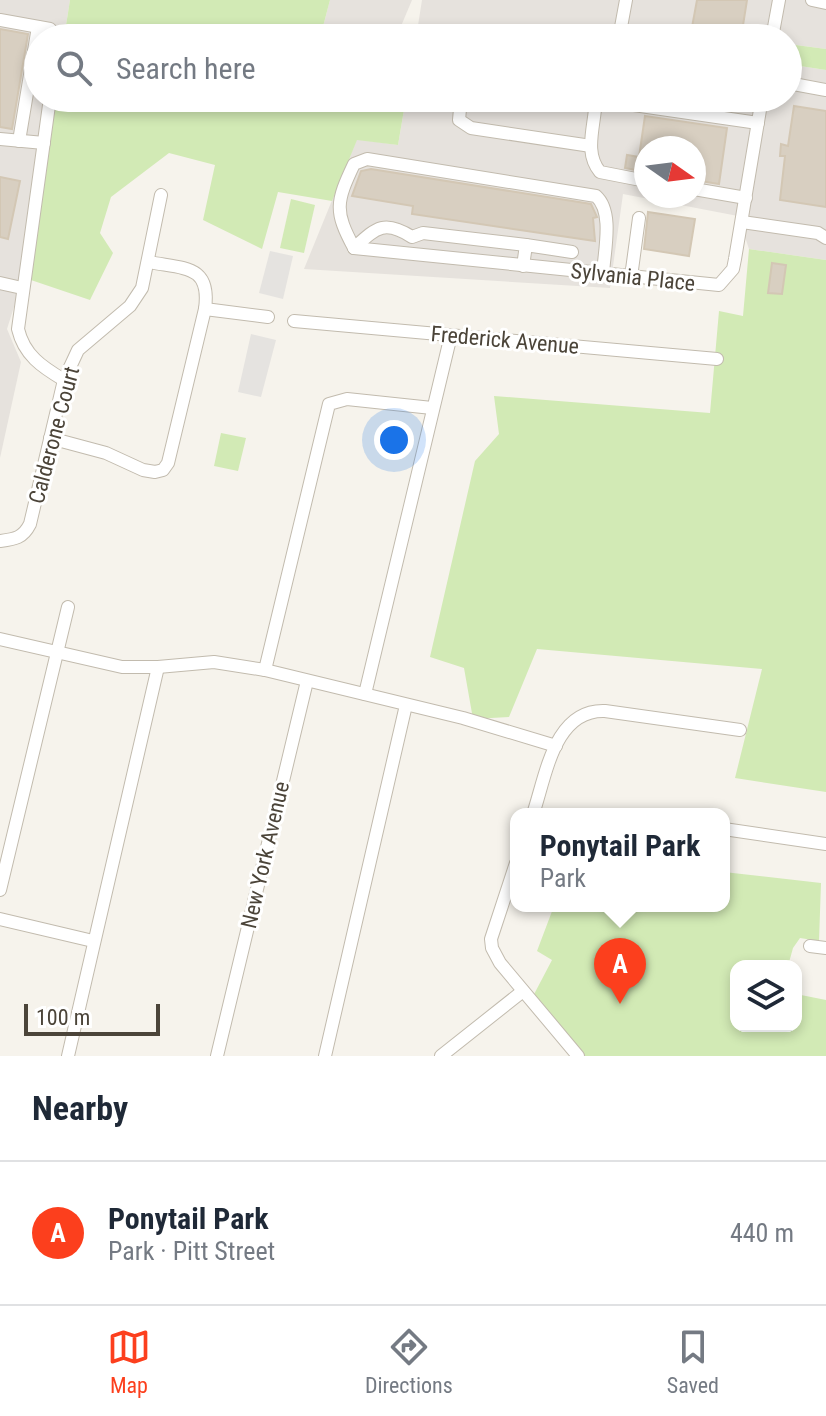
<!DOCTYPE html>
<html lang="en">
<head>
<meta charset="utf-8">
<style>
	:root { --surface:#fff; --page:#f2f2f3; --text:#1f2937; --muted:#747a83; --line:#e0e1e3; --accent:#fc3f1d }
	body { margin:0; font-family:"Roboto Condensed",sans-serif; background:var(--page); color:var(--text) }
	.controls { position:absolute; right:24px; bottom:24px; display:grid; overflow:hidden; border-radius:16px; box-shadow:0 4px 12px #0003 }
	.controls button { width:72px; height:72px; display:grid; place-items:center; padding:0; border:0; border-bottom:2px solid var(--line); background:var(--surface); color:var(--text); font:40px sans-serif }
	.compass { position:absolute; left:634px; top:136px; width:72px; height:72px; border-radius:50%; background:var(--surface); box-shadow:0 4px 12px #0003; rotate:104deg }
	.scale { position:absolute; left:24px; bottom:20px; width:136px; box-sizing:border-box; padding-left:8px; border:4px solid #4b4439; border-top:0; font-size:22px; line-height:28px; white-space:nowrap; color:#4b4439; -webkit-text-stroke:6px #fff; paint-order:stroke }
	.you { position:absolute; left:394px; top:440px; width:28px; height:28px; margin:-20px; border:6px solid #fff; border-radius:50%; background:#1a73e8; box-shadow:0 0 0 12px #1a73e833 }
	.badge { display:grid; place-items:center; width:52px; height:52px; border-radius:50%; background:var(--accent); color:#fff; font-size:26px; font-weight:700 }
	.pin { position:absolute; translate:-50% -66px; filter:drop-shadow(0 2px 4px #0008) }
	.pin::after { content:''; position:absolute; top:42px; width:28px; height:24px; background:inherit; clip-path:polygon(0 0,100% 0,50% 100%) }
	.popup { position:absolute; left:510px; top:808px; width:220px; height:104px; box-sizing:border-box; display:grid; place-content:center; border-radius:16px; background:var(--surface); filter:drop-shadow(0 2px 6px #0005); font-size:26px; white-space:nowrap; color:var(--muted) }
	.popup b { font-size:30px; color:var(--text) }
	.popup::after { content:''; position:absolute; left:50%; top:100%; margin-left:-16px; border:16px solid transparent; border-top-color:var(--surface) }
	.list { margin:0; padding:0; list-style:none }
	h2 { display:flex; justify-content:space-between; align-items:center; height:104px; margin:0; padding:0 32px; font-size:34px }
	h2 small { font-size:26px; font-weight:400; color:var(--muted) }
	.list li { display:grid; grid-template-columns:52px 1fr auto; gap:24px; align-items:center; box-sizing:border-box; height:144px; padding:0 32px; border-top:2px solid var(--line) }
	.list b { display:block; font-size:30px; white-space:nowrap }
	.list p { margin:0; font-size:26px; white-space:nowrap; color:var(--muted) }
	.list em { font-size:26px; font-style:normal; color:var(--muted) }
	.icon { flex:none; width:44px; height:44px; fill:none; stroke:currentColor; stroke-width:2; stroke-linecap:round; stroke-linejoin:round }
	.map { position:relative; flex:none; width:826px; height:1056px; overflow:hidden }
	.search { position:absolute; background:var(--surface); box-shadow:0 4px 12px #0003; left:24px; right:24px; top:24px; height:88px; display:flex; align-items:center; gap:20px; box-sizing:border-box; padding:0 28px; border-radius:44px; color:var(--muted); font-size:30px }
	.sheet { height:248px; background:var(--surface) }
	nav { display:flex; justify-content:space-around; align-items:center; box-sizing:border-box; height:112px; border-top:2px solid var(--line); background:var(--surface); font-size:22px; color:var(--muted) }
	nav a { display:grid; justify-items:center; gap:4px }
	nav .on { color:var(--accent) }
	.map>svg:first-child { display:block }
</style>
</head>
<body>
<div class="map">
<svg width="826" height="1056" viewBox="0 0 826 1056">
	<rect width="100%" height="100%" fill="#f6f3ec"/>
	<g fill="#e6e2dd" fill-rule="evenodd">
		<polygon points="0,0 70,0 64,38 38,38 38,98 55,98 29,259 7,329 21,362 0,458"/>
		<polygon points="330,0 412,0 396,38 320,38"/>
		<polygon points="422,0 826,0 826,49 788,44 788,38 416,38"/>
		<path d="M800,66l26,4v190l-77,-11 -11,-33 -115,-22 -13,94 -306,-19 53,-130 41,6 8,-47h382v-21l10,1zM646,148h48v48h-48z"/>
	</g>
	<g fill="#d2eab5">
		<polygon points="70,0 330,0 320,38 64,38"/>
		<polygon points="788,44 826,49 826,70 800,66 798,79 788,77"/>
		<polygon points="55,98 406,98 398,145 357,140 332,201 278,192 262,249 203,220 215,165 169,153 111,197 100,233 113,253 90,300 25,278"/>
		<polygon points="291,199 315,205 304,253 280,248"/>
		<polygon points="749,249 826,260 826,792 735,778 762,669 537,649 509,717 473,719 464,668 430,657 475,461 499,434 494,396 710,413 719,311 743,316"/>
		<polygon points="221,433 246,438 238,471 214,466"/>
		<polygon points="724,872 821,883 819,941 800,938 793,948 788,966 736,966 736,1026 796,1026 796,994 826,1000 826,1056 579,1056 531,1000 552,960 537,951 554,906 724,906"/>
	</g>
	<g fill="#e5e3e0">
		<polygon points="270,251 293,256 283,299 259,293"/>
		<polygon points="251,334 276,340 261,397 238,392"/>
	</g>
	<g fill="#d8cfc1" stroke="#d3c7b4" stroke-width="2">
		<polygon points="697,0 747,0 741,38 690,38"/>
		<polygon points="0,29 28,34 12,129 0,127"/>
		<polygon points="794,106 826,111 826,207 780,200 785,156 780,156 781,144 788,146"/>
		<polygon points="645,116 727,128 719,184 694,180 694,148 646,148 646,172 625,168 627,155 639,157"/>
		<polygon points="371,169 591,204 597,217 593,218 595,241 412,214 413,206 352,196 361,171"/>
		<polygon points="0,177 20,181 8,239 0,237"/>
		<polygon points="648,212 695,219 689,256 644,249"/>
		<polygon points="772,263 786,265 782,294 768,293"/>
	</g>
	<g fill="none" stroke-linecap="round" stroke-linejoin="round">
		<defs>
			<g id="minor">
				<polyline points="812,0 826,3"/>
				<polyline points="0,20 50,29 57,38"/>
				<polyline points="619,38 626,0"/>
				<polyline points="772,38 779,0"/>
				<polyline points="788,83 826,90"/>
				<path d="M50,98l-32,231c6,26 24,38 46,51"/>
				<polyline points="461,98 459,120 471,128 591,146"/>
				<polyline points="727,98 761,106"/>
				<polyline points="0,139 44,143"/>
				<polyline points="19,141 38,27"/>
				<path d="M646,181l-46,-9c-15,-18 -7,-41 -5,-63l7,-6 11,-1 145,21"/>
				<polyline points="694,189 746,198"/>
				<polyline points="742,222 818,233 826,238"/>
				<polyline points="354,248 719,285 733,269 735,259 762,98"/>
				<path d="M354,248c-20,-37 -18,-46 0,-84l13,-5 229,37c18,16 8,56 7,78"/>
				<path d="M354,248c22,-20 30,-29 58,-11l11,-4 103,12"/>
				<polyline points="523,266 526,245 572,252"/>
				<polyline points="631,277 639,218"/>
				<polyline points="0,283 22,288"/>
				<polyline points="205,309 268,317"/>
				<polyline points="294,321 717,359"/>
				<path d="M50,438l56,15 37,17 12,2 8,-2 5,-7 37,-154c6,-44 -20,-40 -56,-47"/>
				<path d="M0,541c15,-2 23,-3 30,-17l34,-144 14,-30 52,-44 12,-18 19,-93"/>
				<polyline points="0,639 122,667 158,667 214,662 265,670 463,718 556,746"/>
				<polyline points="265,670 329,404 347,399 432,408"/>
				<polyline points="365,694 451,335"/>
				<path d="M533,814c13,-38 21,-105 72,-103l135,19"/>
				<polyline points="724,829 826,844"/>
				<polyline points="516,863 491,939 492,948 500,963 578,1056"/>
				<polyline points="0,890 68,607"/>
				<polyline points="0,919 93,941"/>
				<polyline points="810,946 826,948"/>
				<polyline points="68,1056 158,667"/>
				<polyline points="217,1056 307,681"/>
				<polyline points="325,1056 406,705"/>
				<polyline points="441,1056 523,991"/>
			</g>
		</defs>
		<use href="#minor" stroke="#c2bbae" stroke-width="14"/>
		<use href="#minor" stroke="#fff" stroke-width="12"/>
	</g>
	<g text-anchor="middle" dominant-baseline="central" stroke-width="6" stroke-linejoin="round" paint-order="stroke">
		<g font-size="22" fill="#4b4439" stroke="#fff">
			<text transform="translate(633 277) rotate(6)">Sylvania Place</text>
			<text transform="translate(505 340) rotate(5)">Frederick Avenue</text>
			<text transform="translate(54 435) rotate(-75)">Calderone Court</text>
			<text transform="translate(265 855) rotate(-77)">New York Avenue</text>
		</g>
	</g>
</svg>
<div class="controls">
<button><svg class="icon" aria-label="layers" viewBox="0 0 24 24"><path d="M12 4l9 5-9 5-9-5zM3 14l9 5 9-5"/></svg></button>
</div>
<svg class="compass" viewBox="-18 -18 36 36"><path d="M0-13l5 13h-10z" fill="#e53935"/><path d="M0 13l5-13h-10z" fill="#747a83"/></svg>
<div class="scale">100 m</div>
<div class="you"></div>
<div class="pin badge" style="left:620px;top:1004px">A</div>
<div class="popup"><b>Ponytail Park</b>Park</div>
<div class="search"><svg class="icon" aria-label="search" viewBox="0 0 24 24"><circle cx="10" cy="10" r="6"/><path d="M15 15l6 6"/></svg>Search here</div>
</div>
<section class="sheet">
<h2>Nearby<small></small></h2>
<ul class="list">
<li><span class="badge">A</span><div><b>Ponytail Park</b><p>Park · Pitt Street</p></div><em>440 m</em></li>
</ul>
</section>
<nav>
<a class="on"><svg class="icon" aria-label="map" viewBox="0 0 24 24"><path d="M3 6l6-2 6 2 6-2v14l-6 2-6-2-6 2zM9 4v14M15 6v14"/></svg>Map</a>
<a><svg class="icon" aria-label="directions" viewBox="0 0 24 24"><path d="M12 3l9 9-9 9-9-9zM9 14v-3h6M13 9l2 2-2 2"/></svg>Directions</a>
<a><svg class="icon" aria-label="saved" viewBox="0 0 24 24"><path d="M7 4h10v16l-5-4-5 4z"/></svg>Saved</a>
</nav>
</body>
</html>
